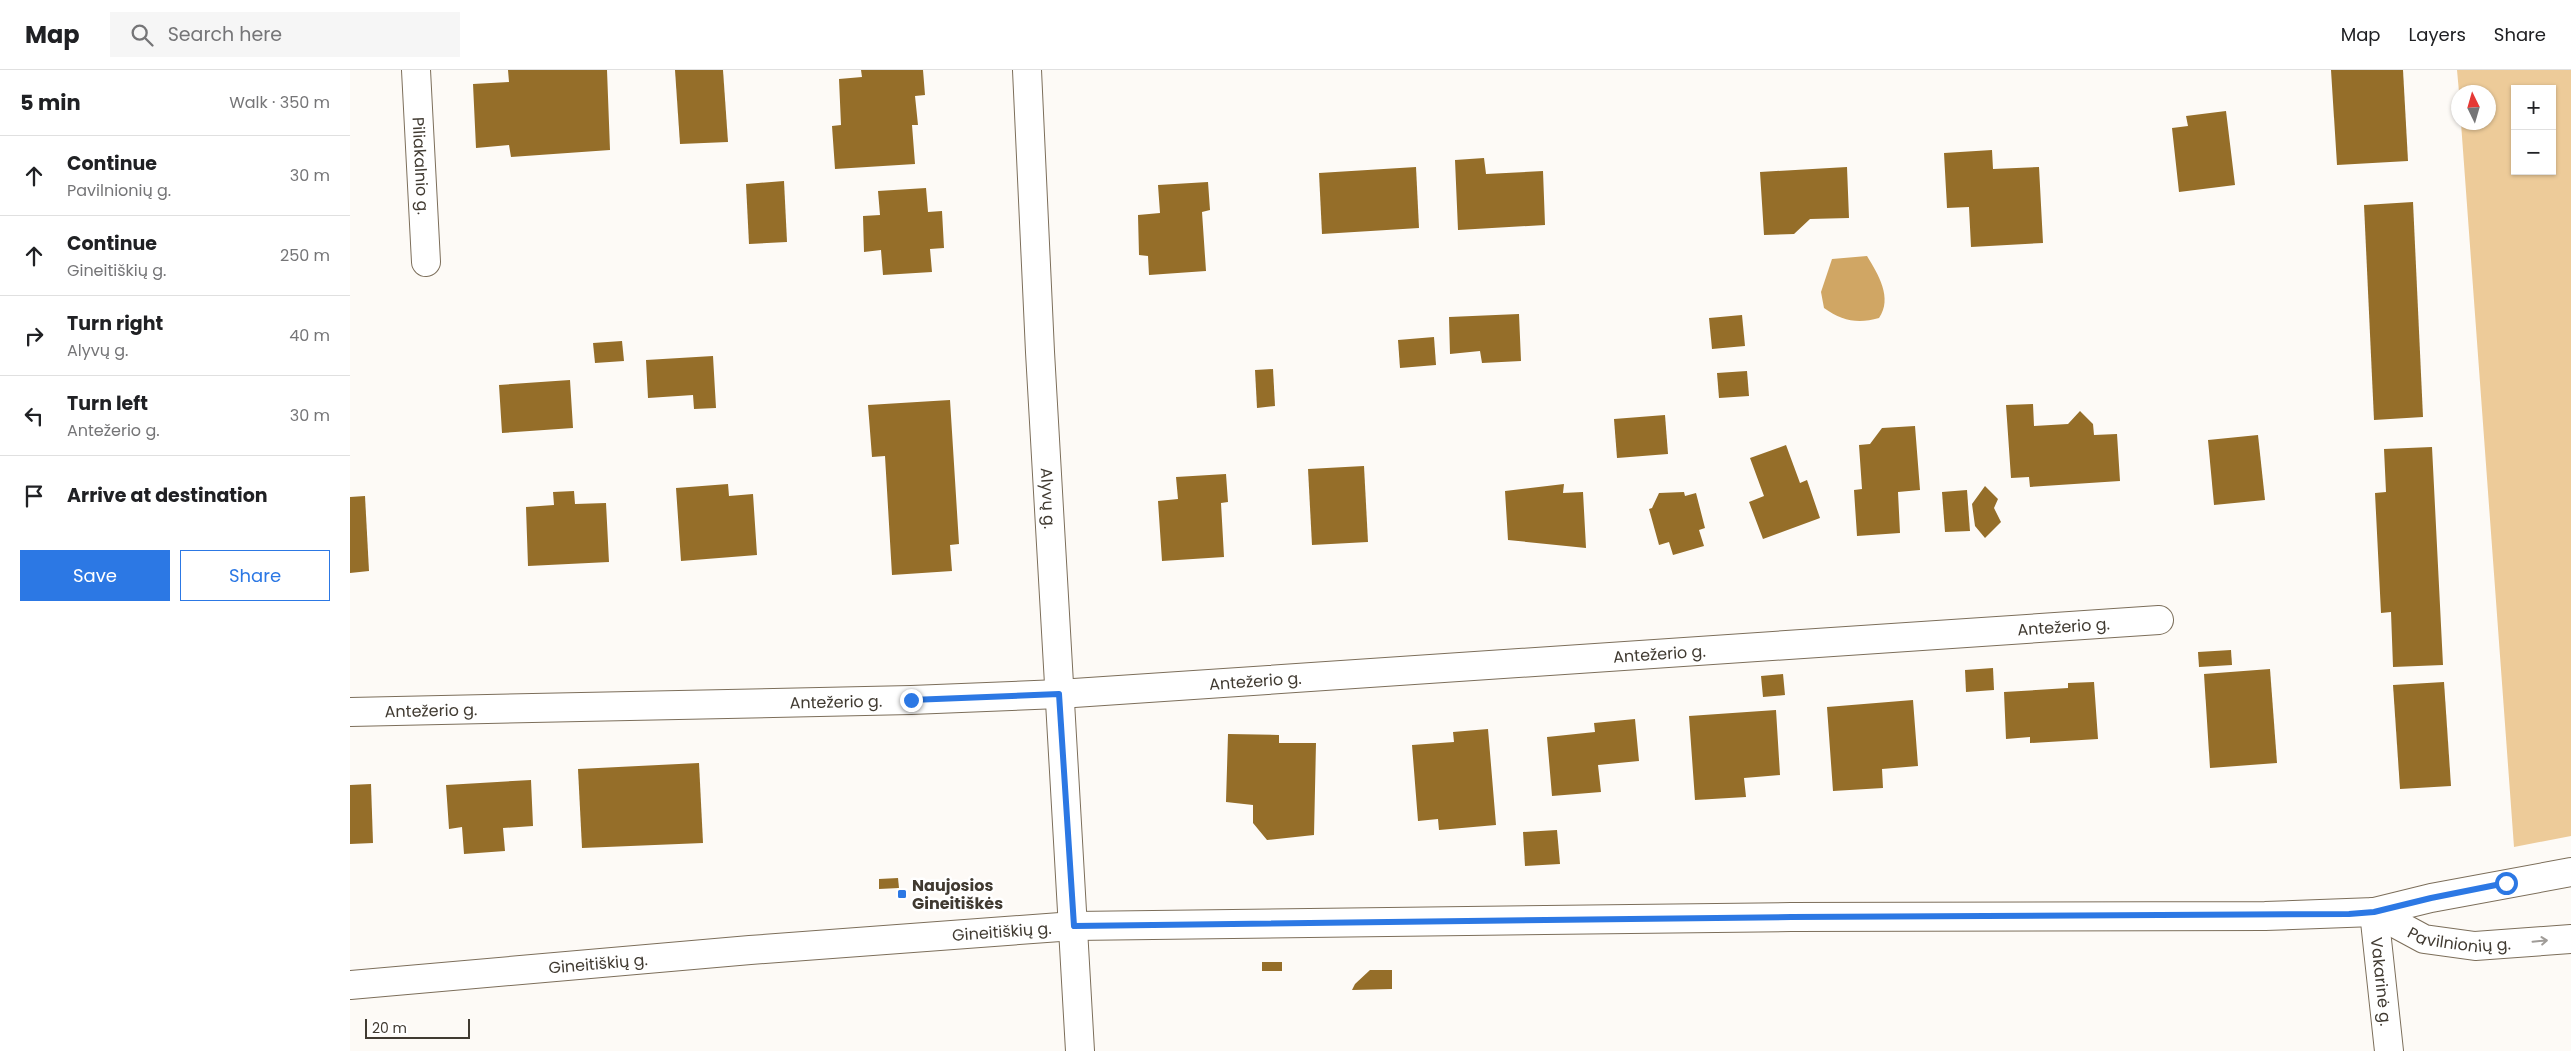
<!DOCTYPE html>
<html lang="en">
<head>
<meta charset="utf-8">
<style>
	:root { --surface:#fff; --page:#f6f6f6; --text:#202124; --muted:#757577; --line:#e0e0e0; --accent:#2c78e4 }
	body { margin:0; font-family:Poppins,sans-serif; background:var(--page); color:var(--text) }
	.controls { position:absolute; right:15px; top:15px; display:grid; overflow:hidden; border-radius:0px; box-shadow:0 1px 4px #0004 }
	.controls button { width:45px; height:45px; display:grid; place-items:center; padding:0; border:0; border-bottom:1px solid var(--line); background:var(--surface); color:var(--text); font:25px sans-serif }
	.compass { position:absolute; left:2101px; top:15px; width:45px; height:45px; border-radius:50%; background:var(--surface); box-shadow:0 1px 4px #0004; rotate:355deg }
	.scale { position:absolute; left:15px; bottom:12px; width:105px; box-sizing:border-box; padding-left:5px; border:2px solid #403a31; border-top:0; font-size:14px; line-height:18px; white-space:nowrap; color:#403a31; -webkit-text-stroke:4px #fff; paint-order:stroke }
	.stop { position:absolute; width:15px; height:15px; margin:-11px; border:4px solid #2c78e4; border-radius:50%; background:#fff }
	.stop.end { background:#2c78e4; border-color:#fff; box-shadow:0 1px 5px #0008 }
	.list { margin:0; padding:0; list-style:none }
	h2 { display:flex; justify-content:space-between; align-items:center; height:65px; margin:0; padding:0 20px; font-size:21px }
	h2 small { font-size:16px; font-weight:400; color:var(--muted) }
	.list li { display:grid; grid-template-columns:32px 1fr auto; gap:15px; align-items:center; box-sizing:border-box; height:80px; padding:0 20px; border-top:1px solid var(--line) }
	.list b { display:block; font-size:19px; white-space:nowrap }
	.list p { margin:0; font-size:16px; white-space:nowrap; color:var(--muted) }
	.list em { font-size:16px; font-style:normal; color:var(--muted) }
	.actions { display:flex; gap:10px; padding:15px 20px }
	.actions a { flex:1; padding:11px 0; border:1px solid var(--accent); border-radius:0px; text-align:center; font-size:18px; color:var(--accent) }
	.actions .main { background:var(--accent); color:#fff }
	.icon { flex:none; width:28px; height:28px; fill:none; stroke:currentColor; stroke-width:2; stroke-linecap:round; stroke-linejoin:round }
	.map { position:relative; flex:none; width:2221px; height:981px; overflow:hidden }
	header { display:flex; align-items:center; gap:30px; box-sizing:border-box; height:70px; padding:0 25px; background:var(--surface); border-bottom:1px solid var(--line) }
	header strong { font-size:24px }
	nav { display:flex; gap:28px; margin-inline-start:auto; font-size:18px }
	.search { width:350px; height:45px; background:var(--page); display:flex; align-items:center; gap:12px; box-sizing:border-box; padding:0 18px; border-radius:0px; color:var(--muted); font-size:19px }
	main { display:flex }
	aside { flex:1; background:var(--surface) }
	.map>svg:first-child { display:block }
</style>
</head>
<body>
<header>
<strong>Map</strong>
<div class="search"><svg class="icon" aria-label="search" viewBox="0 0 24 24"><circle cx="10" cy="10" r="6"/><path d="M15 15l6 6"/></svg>Search here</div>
<nav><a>Map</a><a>Layers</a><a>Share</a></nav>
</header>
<main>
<aside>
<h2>5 min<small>Walk · 350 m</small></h2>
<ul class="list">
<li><svg class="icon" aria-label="ahead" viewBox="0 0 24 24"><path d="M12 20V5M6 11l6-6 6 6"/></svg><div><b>Continue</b><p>Pavilnionių g.</p></div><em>30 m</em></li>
<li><svg class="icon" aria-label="ahead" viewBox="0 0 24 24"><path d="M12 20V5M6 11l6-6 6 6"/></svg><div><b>Continue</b><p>Gineitiškių g.</p></div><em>250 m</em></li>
<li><svg class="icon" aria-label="right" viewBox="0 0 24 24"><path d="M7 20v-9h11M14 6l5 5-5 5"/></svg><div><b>Turn right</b><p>Alyvų g.</p></div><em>40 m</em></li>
<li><svg class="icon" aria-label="left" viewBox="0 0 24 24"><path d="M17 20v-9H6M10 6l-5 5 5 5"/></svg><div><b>Turn left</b><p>Antežerio g.</p></div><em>30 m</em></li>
<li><svg class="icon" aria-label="arrive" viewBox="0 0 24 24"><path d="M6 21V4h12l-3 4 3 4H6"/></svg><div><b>Arrive at destination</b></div></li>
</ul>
<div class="actions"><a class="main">Save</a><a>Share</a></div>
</aside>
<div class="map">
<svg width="2221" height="981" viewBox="0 0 2221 981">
	<rect width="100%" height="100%" fill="#fdfaf6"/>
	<path fill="#edcb99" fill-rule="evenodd" d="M2107,0h114v766l-57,11 -53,-724 27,-1v-30h-29zM2165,19h37v82h-37z"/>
	<path fill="#d0a664" d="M1517,186c11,18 26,42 12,62 -21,6 -37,3 -55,-10l-3,-16 11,-33z"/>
	<g fill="#956e29">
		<polygon points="158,0 257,0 260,80 161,87 159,75 126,78 123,14 159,12"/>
		<polygon points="325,0 373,0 378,72 330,74"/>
		<polygon points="511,0 573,0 575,25 565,26 568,55 562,55 565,94 485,99 482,56 491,55 489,9 512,7"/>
		<polygon points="1981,0 2053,0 2058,91 1987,95"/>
		<polygon points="1876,41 1885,115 1829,122 1822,58 1838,56 1836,46"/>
		<polygon points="1642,80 1643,99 1689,97 1693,173 1621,177 1619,137 1597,138 1594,83"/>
		<polygon points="1134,88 1136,104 1193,101 1195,155 1108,160 1105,90"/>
		<polygon points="1066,97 1069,158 972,164 969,103"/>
		<polygon points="1497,97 1499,148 1460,149 1444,164 1414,165 1410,102"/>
		<polygon points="434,111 437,172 399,174 396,114"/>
		<polygon points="858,112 860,140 852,142 856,201 799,205 798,186 789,185 788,145 810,143 808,115"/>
		<polygon points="576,118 578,142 592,141 594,178 580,179 582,202 533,205 531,180 514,182 513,146 530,145 528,121"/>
		<polygon points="2063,132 2073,347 2024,350 2014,135"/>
		<polygon points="1169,244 1171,291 1132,293 1130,281 1100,284 1099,247"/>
		<polygon points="1392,245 1395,276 1362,279 1359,248"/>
		<polygon points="1084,267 1086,295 1050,298 1048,270"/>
		<polygon points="272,271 274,291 245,293 243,273"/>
		<polygon points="363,286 366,338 344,339 343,325 298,328 296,290"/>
		<polygon points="923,299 925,336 907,338 905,300"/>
		<polygon points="1397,301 1399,326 1369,328 1367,303"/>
		<polygon points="220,310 223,358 152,363 149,315"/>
		<polygon points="600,330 609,474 600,475 602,501 542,505 535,386 522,387 518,335"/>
		<polygon points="1683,334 1684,356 1718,354 1730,341 1743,354 1744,365 1767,364 1770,411 1680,417 1679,407 1661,408 1656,335"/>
		<polygon points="1315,345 1318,384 1267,388 1264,349"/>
		<polygon points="1565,356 1570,420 1548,422 1550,463 1507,466 1504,420 1512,419 1509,375 1520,374 1532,358"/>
		<polygon points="1908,365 1915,430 1864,435 1858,370"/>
		<polygon points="1436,375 1450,413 1457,410 1470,448 1413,469 1399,432 1414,426 1400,388"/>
		<polygon points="2082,377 2093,595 2043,597 2041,542 2031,543 2025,423 2036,422 2034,379"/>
		<polygon points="1014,396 1018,472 962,475 958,399"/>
		<polygon points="876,404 878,432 871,433 874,487 812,491 808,431 828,429 826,407"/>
		<polygon points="378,414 379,426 403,424 407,485 331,491 326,418"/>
		<polygon points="1214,414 1213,423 1233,422 1236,478 1158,470 1155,421"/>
		<polygon points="1635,416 1648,429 1644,438 1651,452 1635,468 1625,456 1622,434"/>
		<polygon points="1617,420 1620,461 1595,462 1592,422"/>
		<polygon points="224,421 225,434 256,433 259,492 178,496 176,437 204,435 203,422"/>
		<polygon points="1334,422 1335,426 1346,423 1355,458 1349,460 1354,476 1323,485 1319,472 1309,475 1299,439 1302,438 1309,423"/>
		<polygon points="15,426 19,501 0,503 0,427"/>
		<polygon points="1881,580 1882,595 1849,597 1848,582"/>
		<polygon points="1643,598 1644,620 1616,622 1615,600"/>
		<polygon points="1920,599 1927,693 1860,698 1854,604"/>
		<polygon points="1433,604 1435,625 1413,627 1411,606"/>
		<polygon points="1744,612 1748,669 1680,673 1680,667 1656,669 1654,622 1718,618 1718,613"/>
		<polygon points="2094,612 2101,716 2050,719 2043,615"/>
		<polygon points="1563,630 1568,696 1532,699 1533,718 1483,721 1477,637"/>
		<polygon points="1426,640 1430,705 1394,708 1396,727 1345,730 1339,646"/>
		<polygon points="1285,649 1289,691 1248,695 1251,722 1202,726 1197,667 1245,662 1244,653"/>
		<polygon points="1138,659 1146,755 1089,760 1088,749 1068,751 1062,675 1104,672 1103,662"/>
		<polygon points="878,664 929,665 929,673 966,673 964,765 917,770 903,753 903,735 876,732"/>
		<polygon points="349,693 353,773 232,778 228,699"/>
		<polygon points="181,710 183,756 153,758 155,781 114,784 112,757 99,759 96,715"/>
		<polygon points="21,714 23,773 0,774 0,715"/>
		<polygon points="1207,760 1210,794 1175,796 1173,762"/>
		<polygon points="548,808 549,818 529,819 529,809"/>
		<rect x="912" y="892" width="20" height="9"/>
		<polygon points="1020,900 1042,900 1042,919 1002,920 1005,914"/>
	</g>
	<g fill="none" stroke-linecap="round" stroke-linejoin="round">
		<defs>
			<g id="street">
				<path id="s1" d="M66,0l10,192"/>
				<path id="s2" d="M677,0l13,282 40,699"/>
				<path id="s3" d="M0,642l561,-12 148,-6 1100,-74"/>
				<path id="s4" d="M2024,842l15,139"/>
			</g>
			<g id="secondary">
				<path id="s5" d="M2024,842l50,27 51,7 96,-7"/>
				<path id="s6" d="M0,915l400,-35 324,-24 717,-9 474,-1 109,-4 57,-14 140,-26"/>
			</g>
		</defs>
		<use href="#street" stroke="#7c6e5a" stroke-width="30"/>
		<use href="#secondary" stroke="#7c6e5a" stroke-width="30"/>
		<use href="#street" stroke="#fff" stroke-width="28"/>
		<use href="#secondary" stroke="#fff" stroke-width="28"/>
	</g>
	<defs><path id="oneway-shaft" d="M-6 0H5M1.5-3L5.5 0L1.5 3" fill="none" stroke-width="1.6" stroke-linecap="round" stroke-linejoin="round" transform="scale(1.25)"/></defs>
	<use stroke="#a09c98" href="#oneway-shaft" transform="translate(2190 871) rotate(-5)"/>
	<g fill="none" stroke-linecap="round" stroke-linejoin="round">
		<polyline stroke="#2c78e4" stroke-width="6" points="561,630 709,624 724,856 1441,847 1999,844 2024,842 2081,828 2156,813"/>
	</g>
	<rect fill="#2c78e4" stroke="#fff" stroke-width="2" x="547" y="819" width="10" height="10" rx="2.5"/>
	<g text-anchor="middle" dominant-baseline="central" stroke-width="5" stroke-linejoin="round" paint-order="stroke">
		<g font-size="16" fill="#403a31" stroke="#fff">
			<text stroke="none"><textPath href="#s1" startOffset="96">Piliakalnio g.</textPath></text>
			<text stroke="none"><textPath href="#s2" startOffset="429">Alyvų g.</textPath></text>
			<text stroke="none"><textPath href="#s3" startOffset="1716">Antežerio g.</textPath></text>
			<text stroke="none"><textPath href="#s3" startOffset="1311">Antežerio g.</textPath></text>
			<text stroke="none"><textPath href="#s3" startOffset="906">Antežerio g.</textPath></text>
			<text stroke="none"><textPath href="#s3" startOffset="486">Antežerio g.</textPath></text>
			<text stroke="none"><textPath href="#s3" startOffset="81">Antežerio g.</textPath></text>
			<text stroke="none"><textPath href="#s6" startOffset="654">Gineitiškių g.</textPath></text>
			<text stroke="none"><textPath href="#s5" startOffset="92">Pavilnionių g.</textPath></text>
			<text stroke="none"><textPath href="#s6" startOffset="249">Gineitiškių g.</textPath></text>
			<text stroke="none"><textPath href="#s4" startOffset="70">Vakarinė g.</textPath></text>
		</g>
		<g font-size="16" font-weight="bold" fill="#403a31" stroke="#fff" text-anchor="start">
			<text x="562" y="815">Naujosios<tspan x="562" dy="18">Gineitiškės</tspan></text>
		</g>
	</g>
</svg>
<div class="controls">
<button>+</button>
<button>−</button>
</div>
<svg class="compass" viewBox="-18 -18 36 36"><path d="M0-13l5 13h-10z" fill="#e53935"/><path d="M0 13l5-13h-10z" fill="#757577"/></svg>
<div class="scale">20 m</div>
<div class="stop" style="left:2156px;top:813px"></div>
<div class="stop end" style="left:561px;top:630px"></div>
</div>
</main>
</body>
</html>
